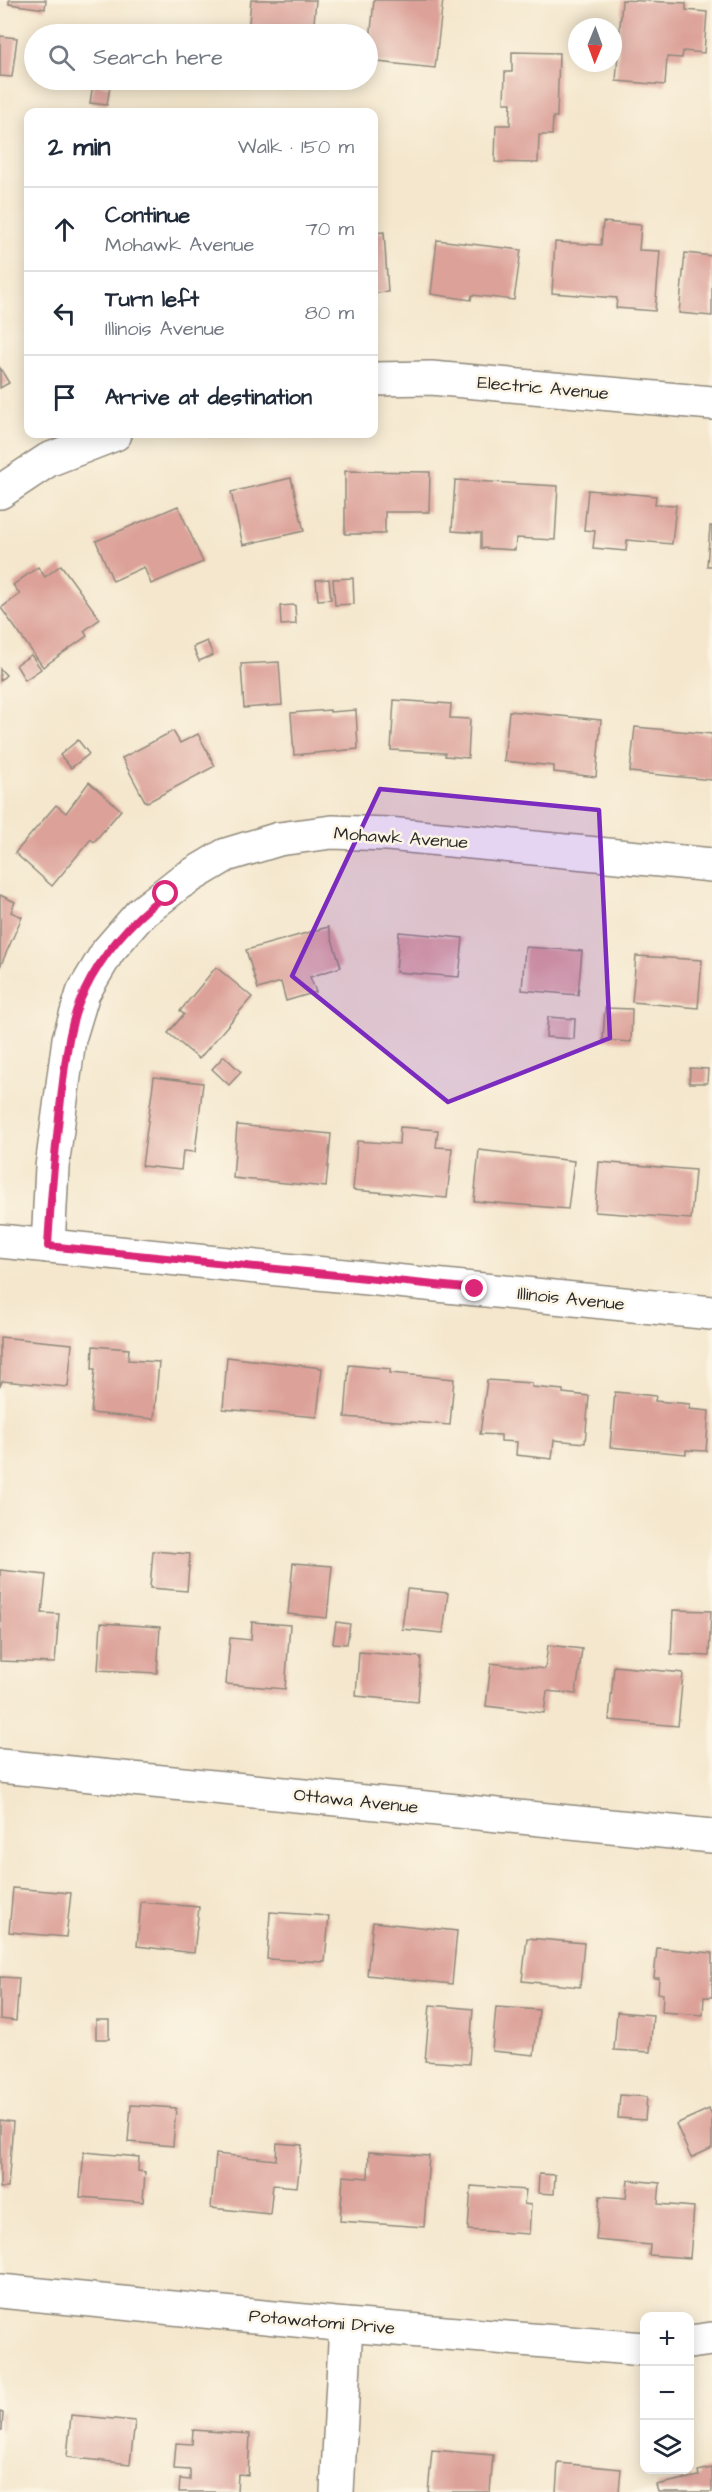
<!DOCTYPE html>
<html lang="en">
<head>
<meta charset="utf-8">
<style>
	:root { --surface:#fff; --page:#f2f2f3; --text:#1f2937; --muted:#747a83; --line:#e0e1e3 }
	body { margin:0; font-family:"Architects Daughter",sans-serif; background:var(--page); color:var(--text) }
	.controls { position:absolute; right:18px; bottom:18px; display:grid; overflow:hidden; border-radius:12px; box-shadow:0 3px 15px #0003 }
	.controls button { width:54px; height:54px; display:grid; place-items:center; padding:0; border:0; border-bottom:2px solid var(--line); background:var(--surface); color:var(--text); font:30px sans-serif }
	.compass { position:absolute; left:568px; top:18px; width:54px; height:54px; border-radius:50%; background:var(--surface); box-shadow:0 3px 15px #0003; rotate:181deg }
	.stop { position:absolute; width:18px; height:18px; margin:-14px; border:4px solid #db2777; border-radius:50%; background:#fff }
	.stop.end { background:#db2777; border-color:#fff; box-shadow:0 2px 6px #0008 }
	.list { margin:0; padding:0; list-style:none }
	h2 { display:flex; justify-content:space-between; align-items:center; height:78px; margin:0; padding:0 24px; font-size:26px }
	h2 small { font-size:20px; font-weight:400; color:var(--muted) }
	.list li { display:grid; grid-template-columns:39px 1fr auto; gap:18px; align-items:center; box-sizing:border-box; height:84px; padding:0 24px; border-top:2px solid var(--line) }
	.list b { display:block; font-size:22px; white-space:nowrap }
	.list p { margin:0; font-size:20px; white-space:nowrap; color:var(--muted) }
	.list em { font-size:20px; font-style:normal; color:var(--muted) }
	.icon { flex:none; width:33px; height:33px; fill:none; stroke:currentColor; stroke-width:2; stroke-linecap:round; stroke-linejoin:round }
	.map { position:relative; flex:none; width:712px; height:2492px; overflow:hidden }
	.search { position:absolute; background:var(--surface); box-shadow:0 3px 15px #0003; left:24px; top:24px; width:354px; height:66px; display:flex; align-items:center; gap:15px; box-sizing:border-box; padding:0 21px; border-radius:33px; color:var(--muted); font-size:22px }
	.panel { position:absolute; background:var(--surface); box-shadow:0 3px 15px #0003; left:24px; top:108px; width:354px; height:330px; border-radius:12px }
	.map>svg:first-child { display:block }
</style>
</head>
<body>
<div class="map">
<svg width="712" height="2492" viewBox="0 0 712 2492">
	<rect width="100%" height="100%" fill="#fcf5e5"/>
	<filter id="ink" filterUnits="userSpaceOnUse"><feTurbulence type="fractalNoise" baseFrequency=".0167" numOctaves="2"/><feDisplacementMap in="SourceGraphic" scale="12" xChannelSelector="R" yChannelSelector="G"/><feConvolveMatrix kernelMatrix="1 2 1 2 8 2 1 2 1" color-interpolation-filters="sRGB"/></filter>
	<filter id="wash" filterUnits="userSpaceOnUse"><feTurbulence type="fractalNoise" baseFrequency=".008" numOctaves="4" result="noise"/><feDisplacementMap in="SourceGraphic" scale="24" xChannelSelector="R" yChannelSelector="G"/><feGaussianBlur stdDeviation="1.35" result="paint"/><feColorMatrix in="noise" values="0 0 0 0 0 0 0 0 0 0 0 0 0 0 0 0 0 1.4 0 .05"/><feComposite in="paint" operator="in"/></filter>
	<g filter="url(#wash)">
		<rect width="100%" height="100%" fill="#f4e7cd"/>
		<g id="blocks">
			<g fill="#dca199">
				<polygon points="9,0 46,0 45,9 9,4"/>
				<polygon points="251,0 316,0 313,34 248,34"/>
				<polygon points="374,0 443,0 435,68 368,61"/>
				<polygon points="622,0 686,3 686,10 707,12 704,53 683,51 682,58 667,57 665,85 616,81"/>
				<polygon points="0,36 17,38 12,77 0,76"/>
				<polygon points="512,52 559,53 557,117 553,117 552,135 539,135 538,163 495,162 496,125 510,125 511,103 504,103 505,72 512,72"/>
				<polygon points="93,83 110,86 107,105 90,103"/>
				<polygon points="603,222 641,225 639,250 660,251 655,311 616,308 617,298 552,293 555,242 601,245"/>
				<polygon points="384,232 388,292 374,293 374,233"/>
				<polygon points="437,240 521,250 514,300 472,295 471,300 431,294"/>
				<polygon points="685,253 712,256 712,316 679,313"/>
				<polygon points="0,368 9,383 0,388"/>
				<polygon points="345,471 430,472 429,512 385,512 385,534 345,534"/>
				<polygon points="291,478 304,531 243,545 231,492"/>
				<polygon points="455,480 558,486 555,540 516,538 515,550 481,548 481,533 452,531"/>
				<polygon points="588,490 656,496 655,504 676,505 672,544 627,540 626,551 593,548 595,531 584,530"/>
				<polygon points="178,506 203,562 151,584 144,567 113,581 96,541"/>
				<polygon points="710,526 712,526 712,566 707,566"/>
				<polygon points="61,565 100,619 84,631 87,636 43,667 1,608 20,594 13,585 38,567 45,577"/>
				<polygon points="353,578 354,604 335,605 333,579"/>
				<polygon points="329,579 331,599 318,600 316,580"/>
				<polygon points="295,605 296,624 281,625 280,606"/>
				<polygon points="207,641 213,655 199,661 193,647"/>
				<polygon points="31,655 41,669 25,680 16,665"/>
				<polygon points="279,662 282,705 244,708 241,664"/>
				<polygon points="0,669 6,675 0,681"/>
				<polygon points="394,700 451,704 450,718 470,719 468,758 445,756 445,753 391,750"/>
				<polygon points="330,710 330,712 356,710 358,749 294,755 291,713"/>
				<polygon points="509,711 601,720 596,777 554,772 554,766 504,761"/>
				<polygon points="635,727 712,734 712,780 630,772"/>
				<polygon points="173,731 180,743 198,734 215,766 146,803 122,758"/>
				<polygon points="78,740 89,754 71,768 60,755"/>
				<polygon points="89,782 121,810 94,842 91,839 52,886 15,853 56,805 66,813"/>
				<polygon points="0,895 15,902 11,912 22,917 0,967"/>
				<polygon points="328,927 341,967 310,977 316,992 286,1001 281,982 258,989 246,950"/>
				<polygon points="399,932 463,938 459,977 396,972"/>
				<polygon points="525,947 582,951 578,995 522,990"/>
				<polygon points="636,956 702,960 698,1008 632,1002"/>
				<polygon points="216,967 252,997 199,1059 168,1033 184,1014 180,1011"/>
				<polygon points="605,1008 632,1009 631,1042 603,1040"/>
				<polygon points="548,1017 575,1019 574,1039 546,1037"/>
				<polygon points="224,1056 241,1072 229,1085 212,1069"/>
				<polygon points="690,1068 708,1069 707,1083 689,1083"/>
				<polygon points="154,1077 203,1083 195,1152 183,1151 181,1170 142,1166"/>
				<polygon points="237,1125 331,1134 326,1187 233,1178"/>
				<polygon points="400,1127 438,1130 436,1147 452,1148 447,1198 353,1190 357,1141 399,1144"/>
				<polygon points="479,1150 574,1161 568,1209 474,1201"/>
				<polygon points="599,1162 695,1170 691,1219 595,1212"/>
				<polygon points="0,1337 72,1344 68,1387 2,1381 0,1387"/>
				<polygon points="93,1346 129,1349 128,1360 159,1362 154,1419 91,1413 95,1369 92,1369"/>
				<polygon points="227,1357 322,1368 317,1417 223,1409"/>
				<polygon points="349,1365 390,1369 390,1373 454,1379 450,1425 345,1417"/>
				<polygon points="487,1380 532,1383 532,1387 563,1390 563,1393 589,1396 585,1443 554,1440 552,1459 516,1455 517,1442 501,1441 501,1435 480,1434"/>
				<polygon points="615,1392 656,1396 655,1401 690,1404 689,1409 709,1411 706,1451 686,1450 686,1454 610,1447"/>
				<polygon points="153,1551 190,1554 187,1591 150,1588"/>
				<polygon points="293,1563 332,1566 327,1618 288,1614"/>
				<polygon points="0,1570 46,1575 42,1613 59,1614 55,1663 0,1661"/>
				<polygon points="407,1589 448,1593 443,1633 402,1629"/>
				<polygon points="673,1610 711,1611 709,1656 671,1654"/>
				<polygon points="252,1622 290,1625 285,1689 226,1684 230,1638 251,1640"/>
				<polygon points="336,1622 350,1624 347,1644 333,1643"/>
				<polygon points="101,1623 160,1627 157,1673 98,1670"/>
				<polygon points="548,1645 582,1649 576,1694 547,1691 544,1713 486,1706 491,1663 545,1669"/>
				<polygon points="359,1652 421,1657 418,1702 356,1696"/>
				<polygon points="614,1666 683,1673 678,1726 609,1720"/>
				<polygon points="13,1888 71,1893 66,1937 9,1932"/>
				<polygon points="141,1902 199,1907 194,1953 137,1946"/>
				<polygon points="270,1912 329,1916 325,1962 267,1959"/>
				<polygon points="373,1922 457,1931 452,1984 367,1975"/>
				<polygon points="527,1938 584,1943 580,1987 522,1981"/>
				<polygon points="657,1948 712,1953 712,1997 704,1997 703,2015 662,2012 663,1994 658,1993 659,1978 654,1978"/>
				<polygon points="0,1977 19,1978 16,2021 0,2019"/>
				<polygon points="430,2005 473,2009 469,2064 425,2061"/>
				<polygon points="496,2007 539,2010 534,2055 492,2051"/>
				<polygon points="617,2012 653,2015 650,2052 614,2050"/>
				<rect x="96" y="2020" width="13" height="19"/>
				<polygon points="620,2095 647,2097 645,2120 618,2118"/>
				<polygon points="131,2105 176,2108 173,2146 128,2142"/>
				<polygon points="709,2109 712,2116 712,2148 691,2158 676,2124"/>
				<polygon points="0,2120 13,2122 8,2188 0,2188"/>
				<polygon points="277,2143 302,2145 297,2187 273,2185 270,2214 211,2208 216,2154 276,2160"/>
				<polygon points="84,2152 139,2157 138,2171 145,2172 143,2202 80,2197"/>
				<polygon points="369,2152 429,2156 424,2227 340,2221 343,2176 368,2178"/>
				<polygon points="539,2174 555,2175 554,2194 538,2193"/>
				<polygon points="628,2180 660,2183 658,2204 694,2207 690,2258 649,2255 650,2245 596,2240 600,2196 626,2198"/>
				<polygon points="471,2186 526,2190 524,2204 531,2205 529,2234 468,2230"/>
				<polygon points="0,2412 3,2413 2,2430 0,2430"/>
				<polygon points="71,2415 135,2421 130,2464 67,2457"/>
				<polygon points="193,2430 250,2434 248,2475 238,2474 237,2492 179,2492 180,2479 190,2480 190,2470 174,2469 176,2443 192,2444"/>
				<polygon points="432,2450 493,2455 490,2492 428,2492"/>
				<polygon points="558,2463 621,2469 619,2492 556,2492"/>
				<polygon points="712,2468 712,2492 658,2492 656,2485 699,2476 698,2471"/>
			</g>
		</g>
	</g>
	<g filter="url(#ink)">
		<use href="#blocks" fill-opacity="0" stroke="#90897c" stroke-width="1.5"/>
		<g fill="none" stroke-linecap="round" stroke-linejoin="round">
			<defs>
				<g id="minor">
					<polyline points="374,379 431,378 712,403"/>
					<polyline points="0,492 48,460 115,434"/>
					<polyline points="0,1241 712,1313"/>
					<polyline points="48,1246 52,1167 69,1039 83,993 108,951 140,914 179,883 226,855 279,839 332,832 388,834 712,865"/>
					<polyline points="0,1766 712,1836"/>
					<polyline points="0,2291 346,2325 644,2349"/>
					<polyline points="690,2342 712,2339"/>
					<polyline points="337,2492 346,2325"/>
				</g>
			</defs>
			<use href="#minor" stroke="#90897c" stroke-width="36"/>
			<use href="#minor" stroke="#fff" stroke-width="33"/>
		</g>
	</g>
	<g fill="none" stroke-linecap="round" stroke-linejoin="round" filter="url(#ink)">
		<path stroke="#db2777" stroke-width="8" d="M166,894c-34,26 -63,58 -82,98 -15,30 -18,65 -22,98 -6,52 -11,103 -14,156l427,43"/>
	</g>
	<path fill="#7b2cbf" fill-opacity="0.2" stroke="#7b2cbf" stroke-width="4.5" stroke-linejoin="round" d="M380,789l219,21 11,228 -162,64 -156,-126z"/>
	<g text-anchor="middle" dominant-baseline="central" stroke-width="5" stroke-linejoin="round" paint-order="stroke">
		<g font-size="18" fill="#2b2b2b" stroke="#fcf5e5">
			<text transform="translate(543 388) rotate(5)">Electric Avenue</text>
			<text transform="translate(401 838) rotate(4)">Mohawk Avenue</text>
			<text transform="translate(571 1299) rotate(6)">Illinois Avenue</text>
			<text transform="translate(356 1801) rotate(6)">Ottawa Avenue</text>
			<text transform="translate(322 2322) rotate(5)">Potawatomi Drive</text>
		</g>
	</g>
</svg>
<div class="controls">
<button>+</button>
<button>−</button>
<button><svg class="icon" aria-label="layers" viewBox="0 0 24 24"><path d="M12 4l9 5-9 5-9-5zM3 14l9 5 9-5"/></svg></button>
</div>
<svg class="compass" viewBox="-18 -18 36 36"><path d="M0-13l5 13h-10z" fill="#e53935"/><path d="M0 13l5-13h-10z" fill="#747a83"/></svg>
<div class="stop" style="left:166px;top:894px"></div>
<div class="stop end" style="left:475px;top:1289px"></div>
<div class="search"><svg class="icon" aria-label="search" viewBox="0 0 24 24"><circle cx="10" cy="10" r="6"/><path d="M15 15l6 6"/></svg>Search here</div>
<section class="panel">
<h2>2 min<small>Walk · 150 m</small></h2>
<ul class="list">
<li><svg class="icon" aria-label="ahead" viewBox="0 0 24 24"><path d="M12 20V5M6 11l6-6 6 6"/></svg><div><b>Continue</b><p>Mohawk Avenue</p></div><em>70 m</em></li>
<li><svg class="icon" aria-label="left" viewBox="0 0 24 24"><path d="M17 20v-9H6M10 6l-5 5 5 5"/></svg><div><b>Turn left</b><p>Illinois Avenue</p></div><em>80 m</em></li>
<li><svg class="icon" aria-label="arrive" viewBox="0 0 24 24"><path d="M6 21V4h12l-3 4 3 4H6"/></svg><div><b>Arrive at destination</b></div></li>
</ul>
</section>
</div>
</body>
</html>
